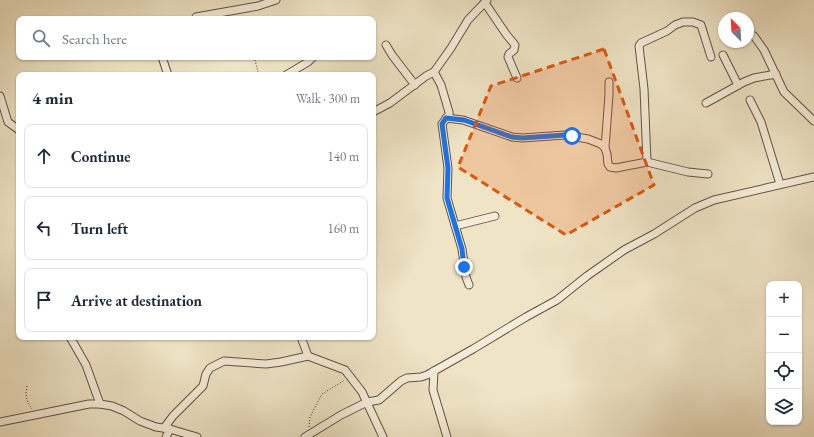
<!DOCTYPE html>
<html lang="en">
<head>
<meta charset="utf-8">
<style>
	:root { --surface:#fff; --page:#f6f6f7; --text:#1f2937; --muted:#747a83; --line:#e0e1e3 }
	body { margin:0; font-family:"EB Garamond",serif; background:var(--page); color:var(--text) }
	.controls { position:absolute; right:12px; bottom:12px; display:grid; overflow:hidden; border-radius:8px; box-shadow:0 1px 3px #0004 }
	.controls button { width:36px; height:36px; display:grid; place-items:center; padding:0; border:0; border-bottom:1px solid var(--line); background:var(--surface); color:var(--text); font:20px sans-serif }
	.compass { position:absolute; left:718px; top:12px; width:36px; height:36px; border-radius:50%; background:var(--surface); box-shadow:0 1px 3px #0004; rotate:336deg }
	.stop { position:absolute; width:12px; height:12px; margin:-9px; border:3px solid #1a73e8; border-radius:50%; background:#fff }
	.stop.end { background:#1a73e8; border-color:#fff; box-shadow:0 1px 4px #0008 }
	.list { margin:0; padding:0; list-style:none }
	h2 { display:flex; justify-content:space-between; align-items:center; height:52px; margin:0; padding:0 16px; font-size:17px }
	h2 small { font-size:13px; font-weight:400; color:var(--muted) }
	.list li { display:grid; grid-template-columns:26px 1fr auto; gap:12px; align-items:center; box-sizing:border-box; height:64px; margin:0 8px 8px; padding:0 8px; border:1px solid var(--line); border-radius:8px }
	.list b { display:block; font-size:15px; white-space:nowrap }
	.list em { font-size:13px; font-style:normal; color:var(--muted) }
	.icon { flex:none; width:22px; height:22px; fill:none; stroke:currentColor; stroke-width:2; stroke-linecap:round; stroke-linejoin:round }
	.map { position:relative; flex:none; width:814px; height:437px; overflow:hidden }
	.search { position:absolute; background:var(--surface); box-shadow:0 1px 3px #0004; left:16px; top:16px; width:360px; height:44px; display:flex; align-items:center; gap:10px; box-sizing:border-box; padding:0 14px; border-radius:8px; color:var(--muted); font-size:15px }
	.panel { position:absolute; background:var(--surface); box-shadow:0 1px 3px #0004; left:16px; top:72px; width:360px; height:268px; border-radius:8px }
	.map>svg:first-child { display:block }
</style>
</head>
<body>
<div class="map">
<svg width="814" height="437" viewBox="0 0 814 437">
	<rect width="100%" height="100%" fill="#efe4c6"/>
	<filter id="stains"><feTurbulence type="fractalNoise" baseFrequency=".005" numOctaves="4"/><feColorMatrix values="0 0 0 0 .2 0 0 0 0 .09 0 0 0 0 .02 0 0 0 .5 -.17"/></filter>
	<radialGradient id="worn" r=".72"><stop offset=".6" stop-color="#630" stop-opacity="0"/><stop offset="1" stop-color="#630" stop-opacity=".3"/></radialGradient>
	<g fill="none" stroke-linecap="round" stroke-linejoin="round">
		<defs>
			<g id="street">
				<polyline points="485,3 506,34 515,45 514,50 509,54 508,57 517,78"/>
				<polyline points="196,17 258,6 276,0"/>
				<polyline points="754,36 764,50 784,92 814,121"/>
				<polyline points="386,45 392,55 415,85"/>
				<polyline points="723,55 738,85"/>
				<polyline points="162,57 168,75"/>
				<polyline points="286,75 308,62 313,57"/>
				<polyline points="0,96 8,122 19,130"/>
				<polyline points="750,100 761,122 780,184"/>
				<polyline points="706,103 744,82 754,78 776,74"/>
				<polyline points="373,112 390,103 426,76 434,72"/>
				<polyline points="446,118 463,120 512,137 522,138 565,135 588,139 601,144 605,148 607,154 608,164 610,167 616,168 647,162 688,172 708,174"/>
				<polyline points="605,148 609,95 609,82"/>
				<polyline points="647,162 644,89 639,46 641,43 667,31 675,25 683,22 693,22 701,25 711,57"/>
				<polyline points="455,226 495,216"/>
				<polyline points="469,285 466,277 462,249 447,198 448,168 442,124 449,115 449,112 441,85 434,72 451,48 468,20 487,0"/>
				<polyline points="70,337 86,365 100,404"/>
				<polyline points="301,337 308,356"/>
				<polyline points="434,371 433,390 447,437"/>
				<polyline points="0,422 89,404 100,404 112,406 124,411 140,421 156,427 170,429 197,437"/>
				<polyline points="164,428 173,416 203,386 206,374 210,368 224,361 266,364 281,362 308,356 345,370 362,392 383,437"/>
				<polyline points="166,437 170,429"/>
				<polyline points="305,437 341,415 367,402 379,400 401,381 407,378 421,377 427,375 473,349 526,317 557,300 587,276 624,250 654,234 695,208 714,200 814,177"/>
			</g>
		</defs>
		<use href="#street" stroke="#635240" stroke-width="9"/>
		<g stroke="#342114" stroke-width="1" stroke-dasharray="1 2" stroke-linecap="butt">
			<polyline points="254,57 259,75"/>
			<path d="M27,386c-2,10 -1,14 5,23"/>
			<polyline points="309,427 310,417 322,394 345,380"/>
		</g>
		<use href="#street" stroke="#f5edda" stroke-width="7"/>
	</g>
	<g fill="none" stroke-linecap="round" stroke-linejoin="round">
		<polyline stroke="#1a73e8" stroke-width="5" points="464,267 462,249 447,198 448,168 442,124 446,118 464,120 512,137 522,138 565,135 572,136"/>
	</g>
	<path fill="#df560c" fill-opacity="0.2" stroke="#df560c" stroke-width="3" stroke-dasharray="8 5" stroke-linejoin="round" d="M604,49l50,136 -88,50 -108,-68 33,-81z"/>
	<rect width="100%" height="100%" filter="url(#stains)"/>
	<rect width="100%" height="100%" fill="url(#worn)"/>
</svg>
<div class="controls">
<button>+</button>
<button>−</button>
<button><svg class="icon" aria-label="locate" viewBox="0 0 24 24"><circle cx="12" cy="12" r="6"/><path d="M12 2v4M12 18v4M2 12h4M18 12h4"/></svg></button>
<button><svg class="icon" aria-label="layers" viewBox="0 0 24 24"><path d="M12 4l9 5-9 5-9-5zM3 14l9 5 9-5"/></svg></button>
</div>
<svg class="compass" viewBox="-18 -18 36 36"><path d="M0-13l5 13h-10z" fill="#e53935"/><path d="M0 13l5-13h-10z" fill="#747a83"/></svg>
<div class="stop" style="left:572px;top:136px"></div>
<div class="stop end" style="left:464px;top:267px"></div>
<div class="search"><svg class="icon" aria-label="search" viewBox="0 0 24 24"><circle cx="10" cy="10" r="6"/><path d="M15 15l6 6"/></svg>Search here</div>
<section class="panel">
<h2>4 min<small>Walk · 300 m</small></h2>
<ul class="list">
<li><svg class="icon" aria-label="ahead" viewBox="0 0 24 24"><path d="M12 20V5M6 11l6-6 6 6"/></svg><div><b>Continue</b></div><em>140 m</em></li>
<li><svg class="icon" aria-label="left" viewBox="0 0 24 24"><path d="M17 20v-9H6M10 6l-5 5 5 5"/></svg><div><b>Turn left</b></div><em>160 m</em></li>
<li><svg class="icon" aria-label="arrive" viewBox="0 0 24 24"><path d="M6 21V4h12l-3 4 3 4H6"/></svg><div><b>Arrive at destination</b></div></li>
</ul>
</section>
</div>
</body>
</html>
